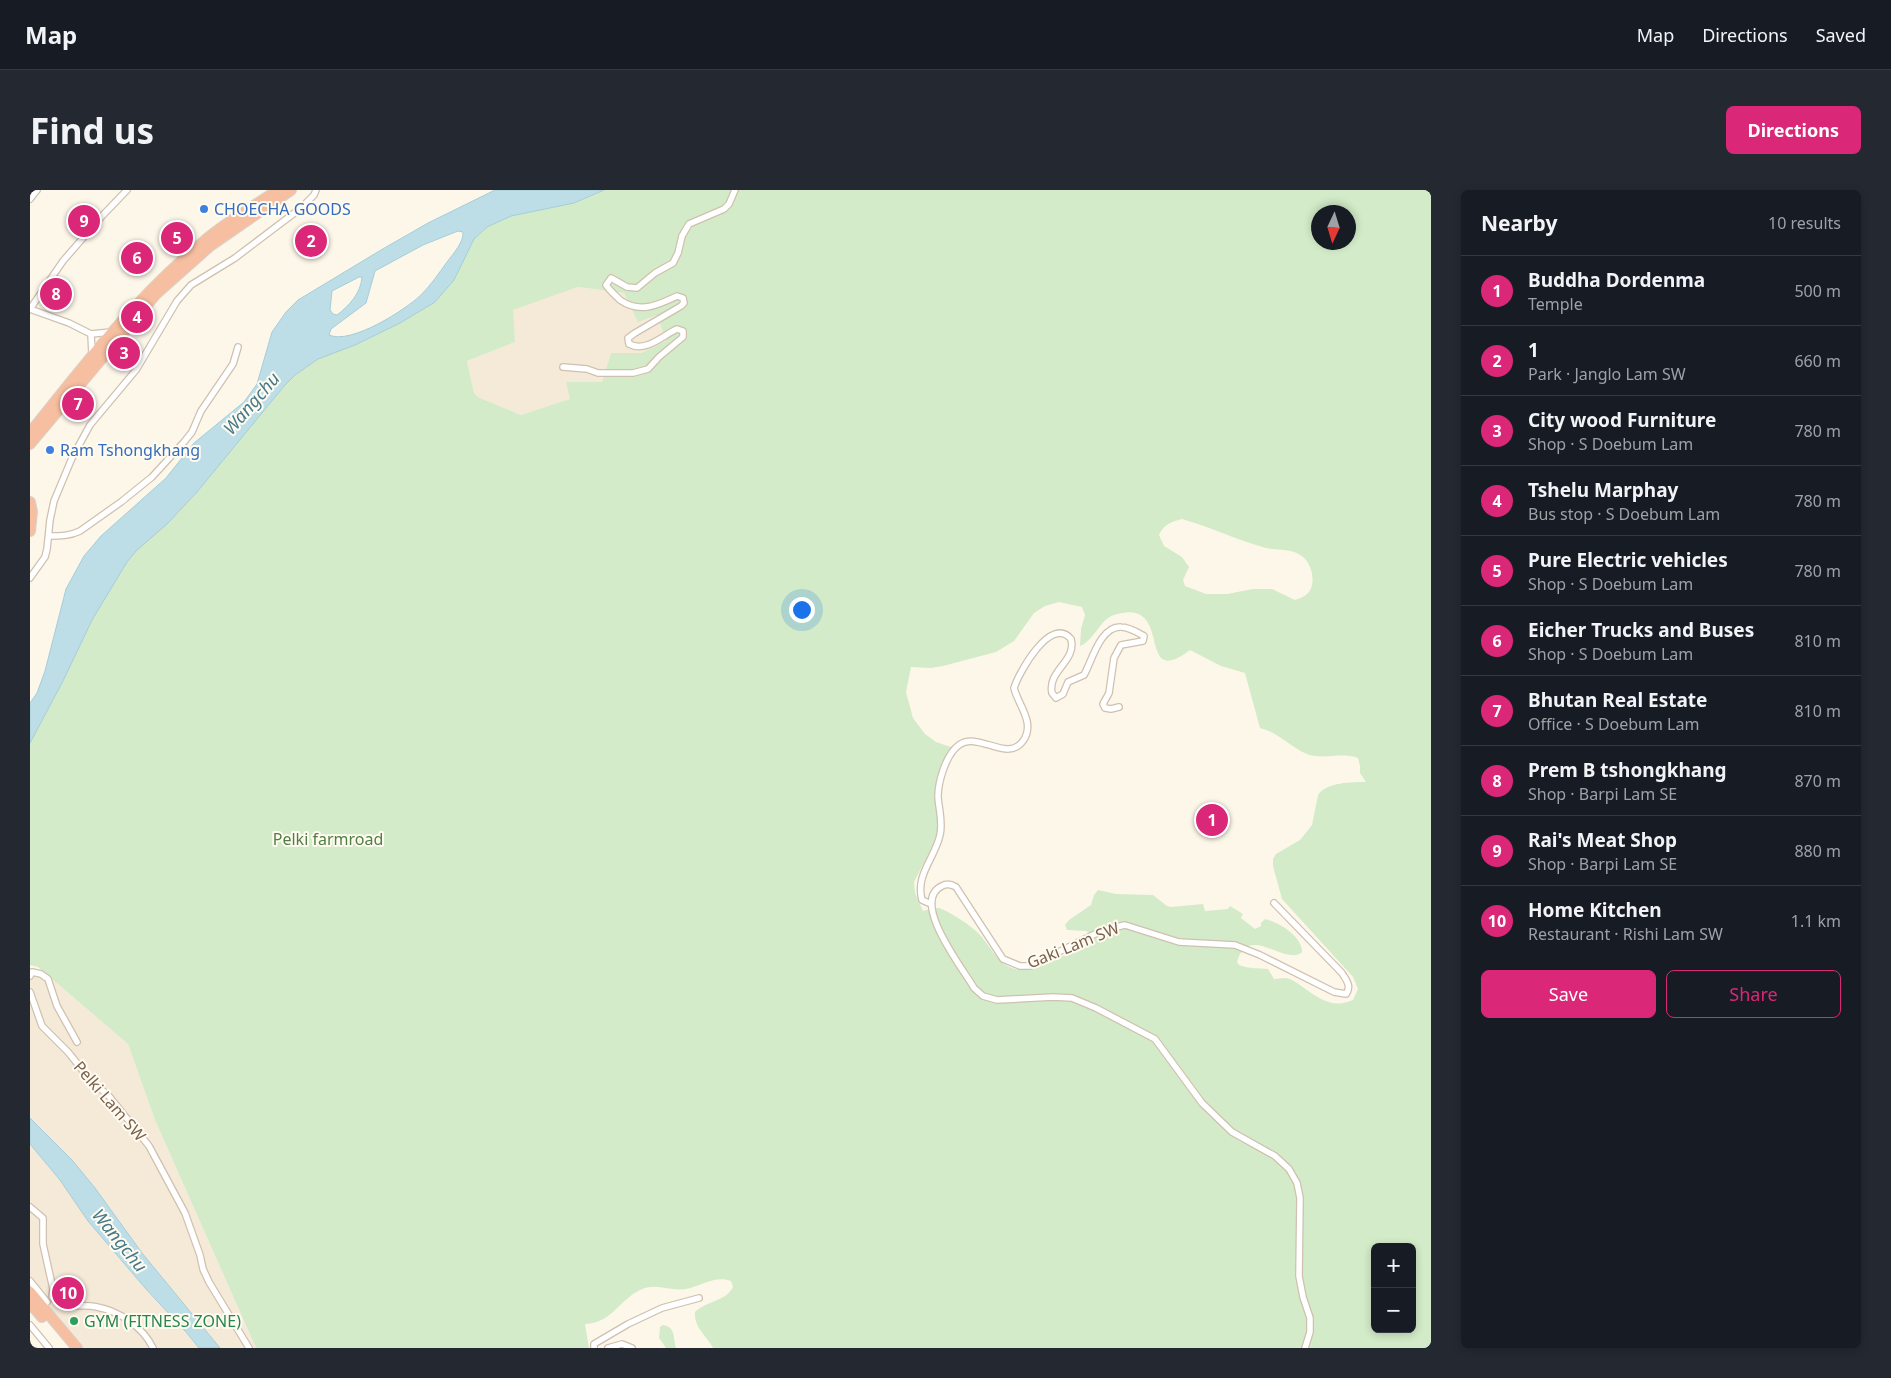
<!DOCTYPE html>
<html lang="en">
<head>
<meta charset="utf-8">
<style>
	:root { --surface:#171b24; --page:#242831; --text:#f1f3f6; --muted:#9ea1a6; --line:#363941; --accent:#db2777 }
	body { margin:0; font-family:"Noto Sans",sans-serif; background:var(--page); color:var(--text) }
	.controls { position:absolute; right:15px; bottom:15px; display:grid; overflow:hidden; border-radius:8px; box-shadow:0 2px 8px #0003 }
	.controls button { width:45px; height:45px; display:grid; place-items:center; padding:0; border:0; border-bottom:1px solid var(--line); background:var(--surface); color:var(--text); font:25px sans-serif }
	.compass { position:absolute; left:1281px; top:15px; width:45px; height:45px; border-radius:50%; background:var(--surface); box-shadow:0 2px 8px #0003; rotate:184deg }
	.you { position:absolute; left:771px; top:419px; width:18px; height:18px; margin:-12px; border:4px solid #fff; border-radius:50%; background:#1a73e8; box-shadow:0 0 0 8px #1a73e833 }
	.badge { display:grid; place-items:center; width:32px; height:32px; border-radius:50%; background:var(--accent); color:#fff; font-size:16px; font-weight:700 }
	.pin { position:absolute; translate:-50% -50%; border:2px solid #fff; box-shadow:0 1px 5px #0006 }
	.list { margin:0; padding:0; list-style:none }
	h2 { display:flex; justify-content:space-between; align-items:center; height:65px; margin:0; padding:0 20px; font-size:21px }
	h2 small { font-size:16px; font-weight:400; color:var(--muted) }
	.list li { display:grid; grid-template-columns:32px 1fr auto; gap:15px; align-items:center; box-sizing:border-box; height:70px; padding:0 20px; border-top:1px solid var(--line) }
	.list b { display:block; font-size:19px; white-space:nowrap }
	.list p { margin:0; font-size:16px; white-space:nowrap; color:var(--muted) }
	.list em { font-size:16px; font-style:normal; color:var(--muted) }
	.actions { display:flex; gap:10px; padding:15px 20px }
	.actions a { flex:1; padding:11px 0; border:1px solid var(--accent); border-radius:8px; text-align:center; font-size:18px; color:var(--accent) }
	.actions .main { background:var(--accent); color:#fff }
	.map { position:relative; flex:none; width:1401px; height:1158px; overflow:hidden; border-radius:8px }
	header { display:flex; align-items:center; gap:30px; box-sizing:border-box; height:70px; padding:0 25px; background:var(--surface); border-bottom:1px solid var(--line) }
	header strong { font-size:24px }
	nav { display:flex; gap:28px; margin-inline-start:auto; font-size:18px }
	.intro { display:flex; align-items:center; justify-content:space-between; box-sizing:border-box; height:120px; padding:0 30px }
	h1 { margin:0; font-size:35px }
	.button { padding:12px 22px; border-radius:8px; background:var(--accent); color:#fff; font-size:18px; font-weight:700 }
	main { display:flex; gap:30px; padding:0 30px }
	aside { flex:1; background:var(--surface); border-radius:8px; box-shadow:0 2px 8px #0003 }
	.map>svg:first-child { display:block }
</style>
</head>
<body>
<header>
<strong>Map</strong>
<nav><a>Map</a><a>Directions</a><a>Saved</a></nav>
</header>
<div class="intro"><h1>Find us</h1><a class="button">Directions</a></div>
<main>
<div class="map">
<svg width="1401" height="1158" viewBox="0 0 1401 1158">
	<rect width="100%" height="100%" fill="#fdf7ea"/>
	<g fill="#f5ead8">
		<polygon points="548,97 594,103 608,131 627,125 636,151 611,163 581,163 572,192 536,192 541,209 491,225 448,207 444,203 437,171 485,152 482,120"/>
		<polygon points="0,783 15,783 98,854 125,930 226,1158 190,1158 112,1063 65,998 13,940 0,928"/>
		<polygon points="0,954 30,990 58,1031 116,1099 156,1142 169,1158 51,1158 0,1094"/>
	</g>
	<g fill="#d3ebc8" fill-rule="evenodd">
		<path d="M574,0h827v1158h-718c-7,-13 -19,-20 -18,-36 11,-11 30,-10 38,-25l-2,-6c-16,-6 -30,5 -45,8 -16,3 -30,-7 -46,1 -22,11 -28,33 -55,34l4,24h-333l-101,-228 -27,-76 -90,-77 -8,-2v-222l33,-62 29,-61 35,-58 9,-11 61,-59 88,-107 10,-10 23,-16 48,-19 34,-17 35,-21 19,-22 20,-41 13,-12 24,-11 63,-13zM1288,22h30v30h-30zM548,97l46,6 14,29 19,-7 9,26 -25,12h-30l-9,29h-36l4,17 -49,16 -43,-18 -4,-4 -7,-32 48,-19 -2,-32zM1152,329c28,8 55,21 84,29 12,3 27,0 37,9 10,8 14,30 3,38 -3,2 -8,4 -11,5l-23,-11h-19l-26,5h-21l-21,-8 -2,-6 6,-13 -7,-10 -18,-11 -5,-11c5,-11 12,-13 23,-16zM1029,412l23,5 3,8 -4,14 -1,17c15,-6 19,-26 34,-31 62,-20 20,77 76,35l31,16 24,7 15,55c20,5 28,18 47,26 17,6 34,-2 51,4l2,8v7l6,9c-13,0 -40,0 -48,13l-6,30 -12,15 -24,14 -3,5v7l9,33 71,78 5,12 -5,11c-27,12 -43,-11 -63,-21 -5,-2 -10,0 -16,0l-6,-10c-9,-1 -19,0 -29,-4l-2,-3c11,-40 49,5 65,-10 1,-15 -23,-30 -37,-33l-4,4v3l-6,3 -14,-11 2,-4 -13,-8 -2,3 -23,2 -2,-7 -32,3 -4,-1 -14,-11 -37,-1 -18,-4 -4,5 -3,10 -22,15 -4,5 2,5 19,1 9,7c-17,9 -55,33 -74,32 -24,-2 -29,-24 -44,-38 -7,-7 -31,-23 -39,-24 -5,0 -11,2 -15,3l-8,-18 -1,-11 23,-45 1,-30 -3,-15 7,-26 9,-19 -15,-5 -11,-8 -12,-16 -7,-26 5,-25 20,1 12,-2 53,-14 18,-11 20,-28 11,-7zM1345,1057h37v82h-37z"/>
		<path d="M633,1135c13,2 10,13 13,23h-10l-7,-10 1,-11z"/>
	</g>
	<g fill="#bedee7" stroke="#a4cdd9" fill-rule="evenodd">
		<path d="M465,0h109l-30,13 -63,13 -24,11 -13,12 -20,41 -19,22 -35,21 -45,22 -37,14 -23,16 -10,10 -88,107 -30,32 -31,27 -9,11 -35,58 -29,61 -33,62v-40l7,-10 8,-22 21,-82 18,-33 17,-20 65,-58 28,-35 50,-41 13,-18 15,-52 14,-20 12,-12 83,-50 47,-27zM428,41l5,1c1,10 -10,22 -16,30 -8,11 -16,23 -26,33 -16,15 -70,50 -92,40l2,-6 35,-26 9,-32 48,-26zM329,87h3c-1,16 -13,29 -25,38l-4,-1 -3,-4 2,-19z"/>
		<polygon points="0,928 42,970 65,998 112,1063 190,1158 169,1158 156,1142 116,1099 58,1031 30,990 0,954"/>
	</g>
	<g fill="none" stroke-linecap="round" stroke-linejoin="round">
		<defs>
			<g id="street">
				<polyline points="0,9 7,0"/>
				<polyline points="0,119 33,71 73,25 97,0"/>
				<polyline points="0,119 39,133 61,144 81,142"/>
				<polyline points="61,144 62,164"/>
				<path d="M533,177l24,2 11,4h35l15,-4 11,-12 24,-20v-6l-6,-2c-14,6 -31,24 -48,15l-1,-6 7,-5 46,-27 3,-3 -1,-5 -6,-2c-19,9 -37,18 -57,4 -5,-5 -10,-9 -14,-15l5,-7 16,9 10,1 18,-15 18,-10 5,-10 4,-17 7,-12 35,-15 5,-5 6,-14"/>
				<path d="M19,346c11,0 21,0 31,-5l41,-29 31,-25 32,-35 8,-10 9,-21 32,-47 5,-17"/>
				<polyline points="0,388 15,367 17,359 20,330 24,311 42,268 60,235 106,180 147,111 161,95 205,68 271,18 284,5 286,0"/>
				<path d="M1244,713l68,70c4,7 10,13 4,21l-12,-2 -74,-37 -25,-10 -56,-3 -54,-17 -22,5 -73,36h-10l-17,-7 -47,-72c-5,-3 -9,-4 -14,-1 -33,15 22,84 32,102l9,8 14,4 56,-3 19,1 24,10 59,31 47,64 30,29 43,24 14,13 8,14 3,15 -1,78 4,21 7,21v14l-5,16"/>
				<path d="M901,714l-9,-4c-7,-25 13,-42 18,-65 3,-13 -1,-25 -2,-38 0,-15 8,-43 21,-52 20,-14 48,18 64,-4 13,-18 -5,-36 -9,-53 5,-16 37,-73 57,-49 6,22 -24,32 -19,54l4,5 7,-4 5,-12 16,-7c8,-14 16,-49 37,-48 8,0 16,5 23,9l-1,5 -22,4 -7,13 -5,35 -6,11 2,4 6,1 8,-2"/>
				<polyline points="0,786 2,782 11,784 18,789 27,816 47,852"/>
				<polyline points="0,802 12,836 38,862 62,892 78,905 119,956 155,1023 170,1065 173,1079 179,1092 219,1158"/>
				<path d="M0,1017l13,11v26l10,45 -1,8c14,14 28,6 45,10 22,4 46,20 56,41"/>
				<polyline points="0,1091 17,1112"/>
				<polyline points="0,1135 19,1158"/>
				<polyline points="564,1158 564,1154 598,1134 632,1118 669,1108"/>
				<polyline points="578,1158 592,1154 602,1158"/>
			</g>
			<g id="highway">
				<path d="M0,243c53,-67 107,-136 173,-191 23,-20 50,-35 75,-52"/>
				<polyline points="0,254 126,104 180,56 261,0"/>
				<polyline points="0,312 2,322 0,341"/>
				<polyline points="0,1102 47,1158"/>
				<polyline points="0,1113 12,1127"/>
			</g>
		</defs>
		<use href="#street" stroke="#d0c0af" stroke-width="8"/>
		<use href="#highway" stroke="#d9d2cd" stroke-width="12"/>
		<use href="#street" stroke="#fff" stroke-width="5.5"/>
		<use href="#highway" stroke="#f7bfa1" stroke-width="10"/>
	</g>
	<g fill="#3f7fe0" stroke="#fffbf1" stroke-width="2">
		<circle cx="174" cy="19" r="5"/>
		<circle cx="20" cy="260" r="5"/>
	</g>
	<circle fill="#2e9e5b" stroke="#fffbf1" stroke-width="2" cx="44" cy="1131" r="5"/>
	<g text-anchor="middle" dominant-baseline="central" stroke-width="4" stroke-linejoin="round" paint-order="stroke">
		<g font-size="16" fill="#366cbe" stroke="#fffbf1" text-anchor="start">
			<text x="184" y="19">CHOECHA GOODS</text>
			<text x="30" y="260">Ram Tshongkhang</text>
		</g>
		<g font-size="16" fill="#507f43" stroke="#fffbf1">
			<text x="298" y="649">Pelki farmroad</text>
		</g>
		<g font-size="16" fill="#79604c" stroke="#fffbf1">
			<text transform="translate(1043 755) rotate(-22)">Gaki Lam SW</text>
			<text transform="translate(80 911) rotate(49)">Pelki Lam SW</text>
		</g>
		<g font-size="16" fill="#27864d" stroke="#fffbf1" text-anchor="start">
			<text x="54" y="1131">GYM (FITNESS ZONE)</text>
		</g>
		<g font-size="18" font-style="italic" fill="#467a8b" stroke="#fffbf1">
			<text transform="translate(221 213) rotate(-49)">Wangchu</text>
			<text transform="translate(90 1050) rotate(51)">Wangchu</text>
		</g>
	</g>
</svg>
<div class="controls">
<button>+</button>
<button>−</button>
</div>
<svg class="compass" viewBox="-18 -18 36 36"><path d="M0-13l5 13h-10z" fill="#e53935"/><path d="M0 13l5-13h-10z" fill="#9ea1a6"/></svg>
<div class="you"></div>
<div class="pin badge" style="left:1182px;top:630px">1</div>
<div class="pin badge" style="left:281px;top:51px">2</div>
<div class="pin badge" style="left:94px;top:163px">3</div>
<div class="pin badge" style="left:107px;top:127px">4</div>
<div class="pin badge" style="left:147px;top:48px">5</div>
<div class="pin badge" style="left:107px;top:68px">6</div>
<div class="pin badge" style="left:48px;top:214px">7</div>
<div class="pin badge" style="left:26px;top:104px">8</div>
<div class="pin badge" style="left:54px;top:31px">9</div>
<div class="pin badge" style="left:38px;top:1103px">10</div>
</div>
<aside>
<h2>Nearby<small>10 results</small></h2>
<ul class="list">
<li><span class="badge">1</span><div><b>Buddha Dordenma</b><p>Temple</p></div><em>500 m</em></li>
<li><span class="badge">2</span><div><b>1</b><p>Park · Janglo Lam SW</p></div><em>660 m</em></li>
<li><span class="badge">3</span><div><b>City wood Furniture</b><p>Shop · S Doebum Lam</p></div><em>780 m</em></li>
<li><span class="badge">4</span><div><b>Tshelu Marphay</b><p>Bus stop · S Doebum Lam</p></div><em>780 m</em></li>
<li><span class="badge">5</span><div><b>Pure Electric vehicles</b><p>Shop · S Doebum Lam</p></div><em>780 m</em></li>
<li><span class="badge">6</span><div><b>Eicher Trucks and Buses</b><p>Shop · S Doebum Lam</p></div><em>810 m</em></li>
<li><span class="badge">7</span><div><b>Bhutan Real Estate</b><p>Office · S Doebum Lam</p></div><em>810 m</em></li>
<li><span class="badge">8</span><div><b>Prem B tshongkhang</b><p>Shop · Barpi Lam SE</p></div><em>870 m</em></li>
<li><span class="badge">9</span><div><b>Rai's Meat Shop</b><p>Shop · Barpi Lam SE</p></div><em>880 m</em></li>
<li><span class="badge">10</span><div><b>Home Kitchen</b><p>Restaurant · Rishi Lam SW</p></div><em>1.1 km</em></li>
</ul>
<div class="actions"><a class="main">Save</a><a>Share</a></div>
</aside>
</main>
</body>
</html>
